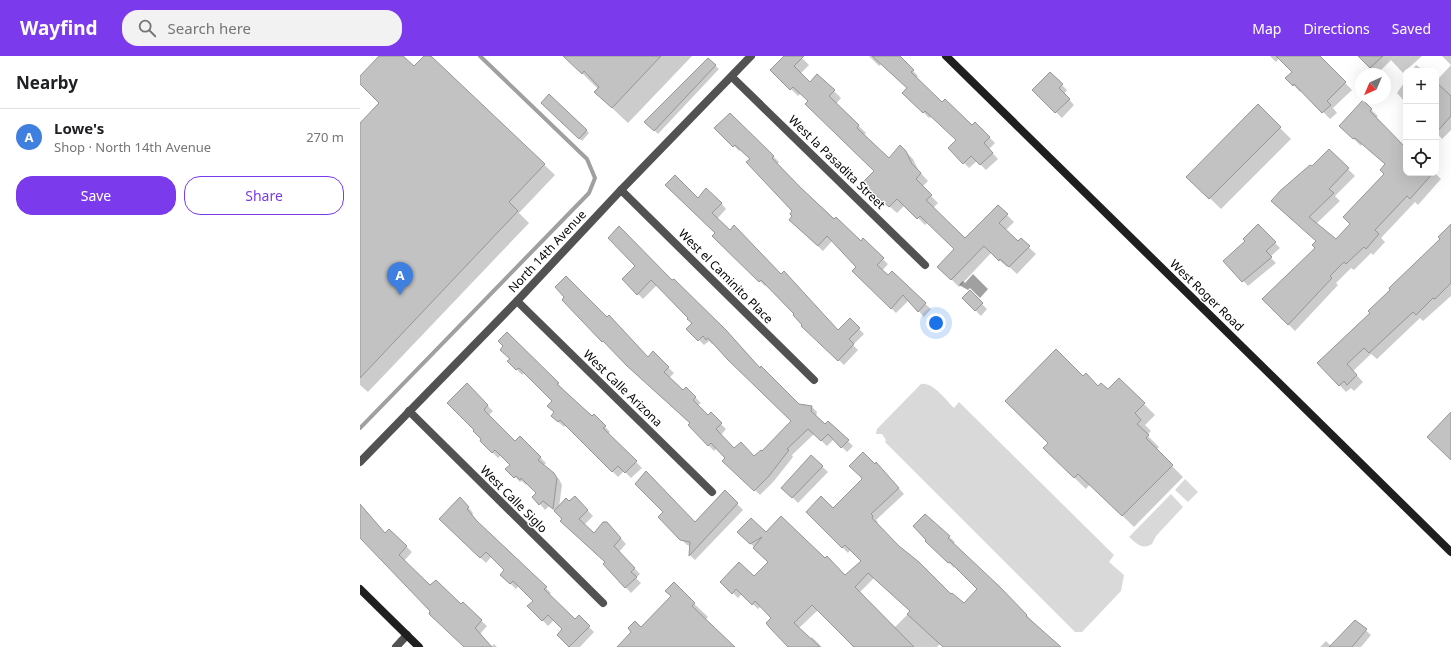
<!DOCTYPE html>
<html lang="en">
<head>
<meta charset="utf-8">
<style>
	:root { --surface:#fff; --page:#f2f2f2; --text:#202124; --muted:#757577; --line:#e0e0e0; --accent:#7c3aed }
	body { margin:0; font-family:"Noto Sans",sans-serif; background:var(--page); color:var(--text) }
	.controls { position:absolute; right:12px; top:12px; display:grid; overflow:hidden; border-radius:8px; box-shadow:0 4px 16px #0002 }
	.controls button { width:36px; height:36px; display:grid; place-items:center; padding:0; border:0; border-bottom:1px solid var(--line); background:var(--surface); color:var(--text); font:20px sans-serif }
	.compass { position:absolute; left:995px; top:12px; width:36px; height:36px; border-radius:50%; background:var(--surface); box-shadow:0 4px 16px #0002; rotate:224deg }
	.you { position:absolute; left:576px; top:267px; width:14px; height:14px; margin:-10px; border:3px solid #fff; border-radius:50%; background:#1a73e8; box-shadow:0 0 0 6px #1a73e833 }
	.badge { display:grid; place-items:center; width:26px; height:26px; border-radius:50%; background:var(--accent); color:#fff; font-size:13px; font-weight:700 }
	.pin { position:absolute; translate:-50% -33px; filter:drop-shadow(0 1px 2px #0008) }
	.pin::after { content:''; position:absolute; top:21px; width:14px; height:12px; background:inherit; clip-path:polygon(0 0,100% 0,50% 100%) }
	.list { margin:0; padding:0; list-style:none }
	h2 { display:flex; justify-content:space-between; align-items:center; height:52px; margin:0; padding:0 16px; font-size:17px }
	h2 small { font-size:13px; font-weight:400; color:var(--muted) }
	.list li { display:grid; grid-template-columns:26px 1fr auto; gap:12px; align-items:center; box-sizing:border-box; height:56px; padding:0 16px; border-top:1px solid var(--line) }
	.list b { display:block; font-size:15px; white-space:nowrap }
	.list p { margin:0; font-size:13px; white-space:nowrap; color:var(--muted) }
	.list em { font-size:13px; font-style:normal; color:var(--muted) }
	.actions { display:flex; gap:8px; padding:12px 16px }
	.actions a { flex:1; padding:9px 0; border:1px solid var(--accent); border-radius:16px; text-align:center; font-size:14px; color:var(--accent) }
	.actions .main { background:var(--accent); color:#fff }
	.icon { flex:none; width:22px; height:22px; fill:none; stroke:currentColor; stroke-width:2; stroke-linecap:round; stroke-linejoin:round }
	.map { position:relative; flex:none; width:1091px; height:591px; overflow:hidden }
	header { display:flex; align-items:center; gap:24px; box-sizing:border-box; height:56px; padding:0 20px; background:var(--accent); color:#fff }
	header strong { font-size:19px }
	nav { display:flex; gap:22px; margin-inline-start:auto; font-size:14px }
	.search { width:280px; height:36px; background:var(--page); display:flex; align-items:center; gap:10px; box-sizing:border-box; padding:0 14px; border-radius:16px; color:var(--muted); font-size:15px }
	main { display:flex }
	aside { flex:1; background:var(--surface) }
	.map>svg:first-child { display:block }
</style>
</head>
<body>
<header>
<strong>Wayfind</strong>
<div class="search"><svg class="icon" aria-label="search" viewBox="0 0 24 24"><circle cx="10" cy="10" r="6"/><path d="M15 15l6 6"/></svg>Search here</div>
<nav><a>Map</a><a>Directions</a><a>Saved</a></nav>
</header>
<main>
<aside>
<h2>Nearby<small></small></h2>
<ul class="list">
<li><span class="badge" style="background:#3f7fe0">A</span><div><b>Lowe's</b><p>Shop · North 14th Avenue</p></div><em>270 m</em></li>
</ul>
<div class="actions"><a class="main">Save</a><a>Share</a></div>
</aside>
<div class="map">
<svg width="1091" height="591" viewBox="0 0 1091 591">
	<rect width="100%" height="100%" fill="#fff"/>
	<g fill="#d9d9d9">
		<path d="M561,328c12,-2 24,15 33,24l5,-6 155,153 -5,7 15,13 -3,16 -39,41h-7l-190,-190 1,-2 -4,-6h-6l1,-5z"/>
		<polygon points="825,423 838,436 828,446 815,434"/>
		<path d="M811,438l12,13 -27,29 -4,8c-10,6 -15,0 -23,-7z"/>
	</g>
	<polygon fill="#a0a0a0" points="613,218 628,233 620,242 610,232 608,234 599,229 603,225 605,227"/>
	<g fill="#0003" fill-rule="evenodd">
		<polygon points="20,0 41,0 54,12 65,0 70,0 195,119 159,157 169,167 8,336 0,329 0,69 20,47 0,27 0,21"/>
		<polygon points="205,0 332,0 268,67 251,51 238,33"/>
		<polygon points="426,0 440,0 449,9 440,18 450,27 474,35 481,42 476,48 506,77 504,79 529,103 541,91 553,103 559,115 568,125 562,131 578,147 573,152 605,184 638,150 654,166 646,174 658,187 661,184 676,198 657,218 648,210 647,211 631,197 599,231 579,211 596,193 568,166 565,169 545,149 537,157 511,134 515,115 449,45 441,37 438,40 412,14"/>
		<polygon points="509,0 539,0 558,20 556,22 582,48 612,71 615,67 635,87 629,93 638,103 626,114 617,105 609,112 589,92 597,84 572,60 569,62 544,37 548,32 521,8 519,10"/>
		<polygon points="910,0 959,0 992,34 973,52 977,57 970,63 942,34 940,36 927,22 933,16 919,2 916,6"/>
		<polygon points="998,0 1062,0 1043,17 1031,4 1017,18"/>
		<polygon points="1082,0 1091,0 1091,9"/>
		<polygon points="348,3 359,13 298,78 286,66"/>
		<polygon points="1056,9 1065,15 1052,15"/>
		<polygon points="1091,9 1091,74 1082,83 1076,76 1076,22 1078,23"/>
		<polygon points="690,17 707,34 704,38 714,49 702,62 673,34"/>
		<polygon points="1046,24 1046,47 1037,37"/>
		<polygon points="189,40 229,77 222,85 183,47"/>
		<polygon points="1003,46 1018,60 1016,62 1043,90 1045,88 1046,89 1046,117 1075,117 1081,123 1058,149 1055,146 1021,182 1025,186 1013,199 1011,197 994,214 991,212 976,227 978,229 935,275 903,243 956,192 957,185 919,152 952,112 969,94 995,120 975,140 980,145 956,168 977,185 991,168 1025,119 1026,108 1002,88 1001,90 980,70"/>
		<polygon points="898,50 931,83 861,153 828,121"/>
		<polygon points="370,58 419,106 417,108 442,133 501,187 503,184 528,208 522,215 528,220 532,217 571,253 564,261 549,244 536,257 494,215 498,211 473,184 463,195 435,169 434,155 391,103 381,93 379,95 356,72"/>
		<polygon points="338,143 361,147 366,153 357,163 421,219 479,275 490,264 504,278 493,289 498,294 484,309 448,275 435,258 406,229 405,230 353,180 356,177"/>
		<polygon points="898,169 920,192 910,201 916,207 888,230 865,205 887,185"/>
		<polygon points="1091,169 1091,240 1063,265 1060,262 1017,303 1011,298 993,315 1003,326 994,335 991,332 986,336 958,307 1011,257 1081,183"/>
		<polygon points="277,210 400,313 439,349 452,351 457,356 456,361 465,369 468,366 493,390 487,396 474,383 467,390 454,378 432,399 433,401 414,425 400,439 364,405 367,402 357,392 354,395 329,369 331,368 273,315 293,297 314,317 309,322 323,336 326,332 341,347 337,350 348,361 351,358 366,373 361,379 374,393 394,402 433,365 354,287 352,288 349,285 344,289 339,284 330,262 297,229 283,243 263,223"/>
		<polygon points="610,236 627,253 621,260 603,242"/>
		<polygon points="147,277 203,333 202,334 232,361 234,359 250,376 248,378 282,412 271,422 264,415 258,421 206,369 204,371 197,365 193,345 165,316 162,319 149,305 151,303 144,290"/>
		<polygon points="723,321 738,331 748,334 759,323 795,359 785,369 791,375 787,379 799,391 796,394 823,421 774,471 730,428 726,433 695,403 689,387"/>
		<polygon points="107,329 133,355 128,360 155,386 160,382 186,407 183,410 199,423 202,429 199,451 209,447 215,441 233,460 224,469 234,478 245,465 266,488 259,496 280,518 276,522 281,527 271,537 244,508 246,507 199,459 189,450 185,454 180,448 177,437 167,427 166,429 162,425 160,426 147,413 151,409 141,399 138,402 121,385 123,383"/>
		<polygon points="451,400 468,416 438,447 423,432"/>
		<path d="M515,409l6,4 23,25 -28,26 2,2 -2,2 23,23 52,49 13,9 14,-16 -23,-23 -1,2 -22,-22 -7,-31 30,27 -2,2 46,43 33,34 -1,1 28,25h-114l-4,-4 -4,4h-84l-35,-37 -19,18 11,11 2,-2 10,10h-33l-16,-29 -12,-12 -3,3 -16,-15 -4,4 -16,-16 32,-4 15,-16 -30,-30 27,2 59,25 20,18 17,-16 -11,-12 -3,4 -41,-41 26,-2zM514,522l37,33 -16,16 -36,-34z"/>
		<polygon points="365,435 383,454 335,504 330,499 330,490 327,489 299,461 335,467"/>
		<polygon points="106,448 113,457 112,460 121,470 191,537 189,539 215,564 219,561 234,576 220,591 210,591 198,579 204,573 194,564 188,570 169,550 174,545 159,529 156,533 141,519 146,514 132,500 126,507 80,463"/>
		<polygon points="0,450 26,478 29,474 52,496 44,505 70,531 101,550 103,548 127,570 120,578 131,591 134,588 137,591 105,591 0,481"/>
		<polygon points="314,528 348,561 345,564 374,591 258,591 281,572 312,540"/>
		<polygon points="995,565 1011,579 1001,591 960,591 966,585 971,590"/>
	</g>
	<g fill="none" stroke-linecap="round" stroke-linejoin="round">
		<polyline stroke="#a0a0a0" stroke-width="4" points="0,372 229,137 235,122 227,103 120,0"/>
	</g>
	<g fill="#c2c2c2" stroke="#969696">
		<polygon points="19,0 43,0 54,10 64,0 71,0 185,108 149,146 158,155 0,322 0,67 19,47 0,28 0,20"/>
		<polygon points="203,0 301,0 252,52 234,36 239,31 224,15 222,18"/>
		<polygon points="424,0 444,0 434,10 450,26 457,18 475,34 469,40 499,69 497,72 529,102 540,89 546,95 552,108 561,117 556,123 572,139 566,144 605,182 638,149 648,158 639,167 658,185 661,182 670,190 649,211 640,203 639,205 624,190 591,224 577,211 594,193 560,160 557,163 537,143 529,151 502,127 514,115 445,48 448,45 433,31 430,34 410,14"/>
		<polygon points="512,0 540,0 554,14 551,16 582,46 585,43 612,69 615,66 630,81 624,87 633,97 620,109 611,100 603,108 588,92 596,84 565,55 563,57 542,37 547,32"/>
		<polygon points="916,0 960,0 986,26 967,45 971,49 962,57 934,28 933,30 925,22 932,16"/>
		<polygon points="998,0 1023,0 1010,12"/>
		<polygon points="348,2 356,9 294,75 284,66"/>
		<polygon points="690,16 703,28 699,32 710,43 695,57 672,34"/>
		<polygon points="1076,26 1091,40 1091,60 1076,77"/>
		<polygon points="189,38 227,74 219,83 181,47"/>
		<polygon points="1003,44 1012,53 1010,55 1046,92 1046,117 1073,117 1050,143 1047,140 1015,174 1019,178 1006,193 1004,191 986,208 984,206 970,220 972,222 928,269 902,243 955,192 952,189 956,185 911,145 921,134 950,109 952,110 969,93 989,112 969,133 974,137 949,161 976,183 990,168 983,161 1024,118 1020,114 1025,108 995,82 993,83 979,70"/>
		<polygon points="898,48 921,71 849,143 826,121"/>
		<polygon points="370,57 414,100 412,102 440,131 474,163 476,161 501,185 503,182 524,202 517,209 528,219 532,215 566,247 558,256 543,239 531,253 492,215 496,211 467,180 458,190 429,164 432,160 430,158 432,155 386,106 390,103 375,89 373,91 354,72"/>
		<polygon points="315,119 338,142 346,132 362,147 352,157 370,174 374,169 421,218 424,215 478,274 490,262 500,272 489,283 494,288 478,305 441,270 442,269 433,259 434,258 401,224 399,226 352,180 355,177 305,129"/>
		<polygon points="898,168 916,186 906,195 912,201 882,226 863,205 885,185 883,183"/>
		<polygon points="1091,168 1091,227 1075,243 1073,242 1056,259 1053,256 1009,297 1004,292 987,308 997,319 987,329 984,325 979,330 957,307 1010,257 1008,255 1030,234 1029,232 1080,183 1078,181"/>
		<polygon points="259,170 312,224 314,223 366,274 400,312 401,310 439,348 452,350 451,355 465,368 468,365 489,384 481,392 468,378 461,385 448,373 427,393 429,394 409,420 394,435 362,405 365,402 351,387 348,390 328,369 330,367 267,310 243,285 242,286 202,244 204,241 195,231 206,220 247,261 249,259 288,301 293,295 309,311 304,316 323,334 326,331 336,341 333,344 348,359 351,356 362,367 356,373 374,392 381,386 394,400 401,394 402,395 431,365 368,304 348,282 346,284 343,280 338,285 326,273 332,267 327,263 328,262 291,224 277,239 262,223 275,210 248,182"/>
		<polygon points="610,234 623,247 615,255 602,242"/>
		<polygon points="147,276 199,327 197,328 232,360 234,358 246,370 243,372 277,405 265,417 258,410 252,416 200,364 198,366 191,360 194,356 187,350 192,345 159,312 156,314 147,305 150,303 140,294 143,290 138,285"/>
		<polygon points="696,293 723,320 726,317 738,330 741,327 748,333 759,322 785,347 775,357 781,364 777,368 789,379 786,382 813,409 762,460 718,418 714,422 683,392 688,387 645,345"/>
		<polygon points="107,327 128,349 124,354 155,385 160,380 181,401 178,404 194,417 197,422 193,453 183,445 179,449 172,441 176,437 161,422 160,424 156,420 154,422 145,413 150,409 135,394 132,397 120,385 121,383 113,375 114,374 87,347"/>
		<polygon points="1091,356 1091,404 1067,381"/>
		<polygon points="503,396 515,408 516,406 539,432 511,458 513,460 512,462 539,490 559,506 591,538 592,537 604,547 617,533 590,506 588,507 565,485 566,484 553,470 565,458 590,480 588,482 640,531 667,559 666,560 701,591 583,591 547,558 550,555 508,517 495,531 554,591 494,591 452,549 434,567 460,591 428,591 409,571 406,567 411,562 395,545 392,549 376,533 372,538 360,526 379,506 394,520 408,506 393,492 402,481 390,488 377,476 391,462 406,476 421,460 465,502 467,500 485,519 501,505 485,489 482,492 446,456 461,440 473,452 502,423 501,421 489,410"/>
		<polygon points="451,399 463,410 432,442 421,432"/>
		<polygon points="286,415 335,466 365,434 378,447 329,500 330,486 320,484 298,461 303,456 275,428"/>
		<polygon points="215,440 228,454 219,463 234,477 243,466 247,466 261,482 254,490 275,512 271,516 277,521 265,532 243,508 245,506 200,465 202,463 194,455 206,442 209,445"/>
		<polygon points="100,441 109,451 107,453 117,465 187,531 184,533 215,563 219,559 230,570 209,591 197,579 202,573 188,559 182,565 167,550 173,545 153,525 150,528 140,519 144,514 126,496 120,502 79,463"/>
		<polygon points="0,448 25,477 29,473 47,490 39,499 70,529 76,524 101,548 103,546 122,564 115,572 132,591 104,591 69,558 70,555 0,482"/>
		<polygon points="314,526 335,547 332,550 375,591 257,591 271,576 268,572 275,565 281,571 311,540 305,535"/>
		<polygon points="995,564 1007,573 992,591 969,591"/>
	</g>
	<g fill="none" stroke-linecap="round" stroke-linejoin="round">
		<g stroke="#525252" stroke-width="8">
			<polyline points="372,21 565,209"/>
			<polyline points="261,134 454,324"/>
			<polyline points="157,245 352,436"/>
			<polyline points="49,355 243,547"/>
			<polyline points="0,406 157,245 261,134 391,0"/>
			<polyline points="36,591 47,579"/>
		</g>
		<g stroke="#1f1f1f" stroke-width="8">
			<polyline points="586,0 1091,496"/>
			<polyline points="0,533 59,591"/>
		</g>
	</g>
	<g text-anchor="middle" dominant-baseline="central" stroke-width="3" stroke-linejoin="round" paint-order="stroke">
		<g font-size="12" fill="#000" stroke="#fff">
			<text transform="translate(477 106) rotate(44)">West la Pasadita Street</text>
			<text transform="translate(187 195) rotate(-47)">North 14th Avenue</text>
			<text transform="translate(366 220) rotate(45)">West el Caminito Place</text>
			<text transform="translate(847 239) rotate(44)">West Roger Road</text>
			<text transform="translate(263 332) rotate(44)">West Calle Arizona</text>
			<text transform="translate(154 443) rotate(45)">West Calle Siglo</text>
		</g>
	</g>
</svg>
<div class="controls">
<button>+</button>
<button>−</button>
<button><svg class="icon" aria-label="locate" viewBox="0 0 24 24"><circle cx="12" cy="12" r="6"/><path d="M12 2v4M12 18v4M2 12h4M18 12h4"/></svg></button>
</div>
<svg class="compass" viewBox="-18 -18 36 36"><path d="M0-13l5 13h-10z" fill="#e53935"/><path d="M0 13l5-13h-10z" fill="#757577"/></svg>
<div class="you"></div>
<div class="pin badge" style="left:40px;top:239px;background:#3f7fe0">A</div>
</div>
</main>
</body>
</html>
